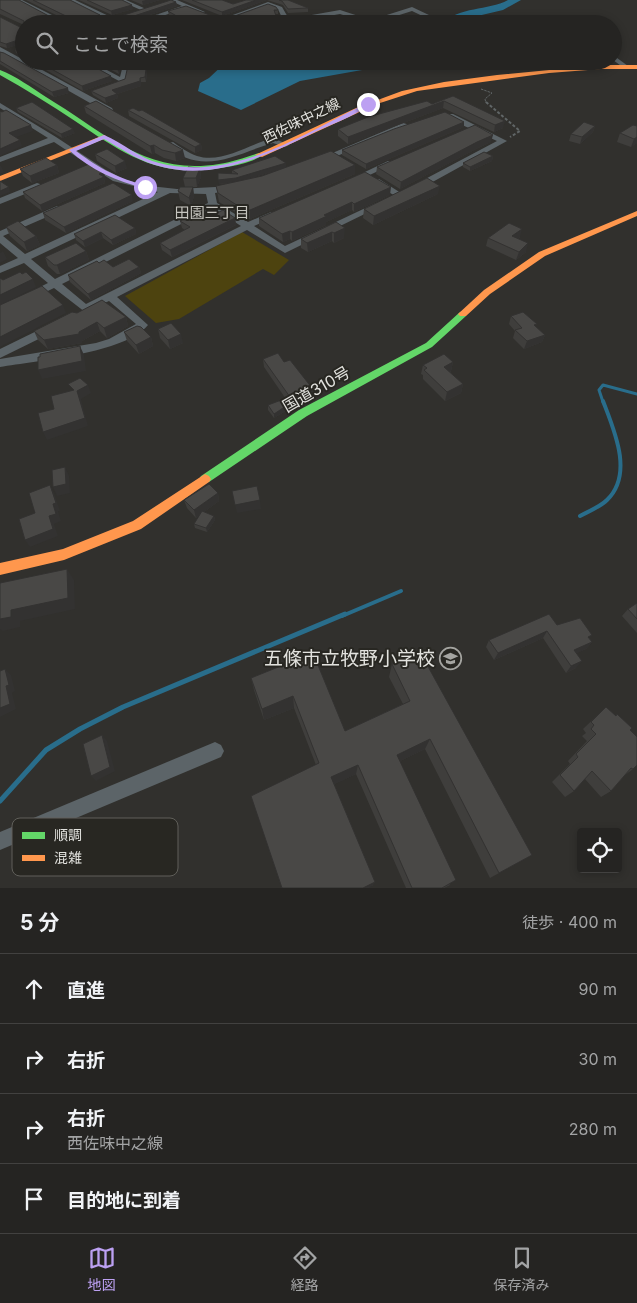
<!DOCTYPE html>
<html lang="ja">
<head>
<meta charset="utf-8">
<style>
	:root { --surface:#252422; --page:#2d2c2a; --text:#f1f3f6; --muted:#a3a4a5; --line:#424140; --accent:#bca0f2 }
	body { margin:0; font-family:Inter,"Noto Sans JP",sans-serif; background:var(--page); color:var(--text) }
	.controls { position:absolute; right:15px; bottom:15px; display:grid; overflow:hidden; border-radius:5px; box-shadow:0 2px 8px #0003 }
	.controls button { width:45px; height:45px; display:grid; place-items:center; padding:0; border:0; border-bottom:1px solid var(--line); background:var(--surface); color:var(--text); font:25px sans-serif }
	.stop { position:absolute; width:15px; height:15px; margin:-11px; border:4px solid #bca0f2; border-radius:50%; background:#fff }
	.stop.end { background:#bca0f2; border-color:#fff; box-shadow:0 1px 5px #0008 }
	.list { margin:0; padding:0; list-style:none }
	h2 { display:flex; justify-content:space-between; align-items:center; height:65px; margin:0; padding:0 20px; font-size:21px }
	h2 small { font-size:16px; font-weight:400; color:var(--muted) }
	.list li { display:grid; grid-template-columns:32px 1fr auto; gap:15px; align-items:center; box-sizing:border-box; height:70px; padding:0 20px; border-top:1px solid var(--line) }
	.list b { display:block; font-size:19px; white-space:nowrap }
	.list p { margin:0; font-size:16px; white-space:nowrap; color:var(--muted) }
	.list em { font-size:16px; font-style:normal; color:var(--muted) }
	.icon { flex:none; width:28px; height:28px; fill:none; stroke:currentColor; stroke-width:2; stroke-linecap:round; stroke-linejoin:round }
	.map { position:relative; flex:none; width:637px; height:888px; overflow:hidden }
	.search { position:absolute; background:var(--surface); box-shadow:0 2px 8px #0003; left:15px; right:15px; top:15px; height:55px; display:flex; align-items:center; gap:12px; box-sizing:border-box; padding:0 18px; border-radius:28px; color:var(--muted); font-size:19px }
	.sheet { height:345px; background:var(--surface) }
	nav { display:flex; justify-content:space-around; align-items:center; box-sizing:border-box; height:70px; border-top:1px solid var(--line); background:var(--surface); font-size:14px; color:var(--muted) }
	nav a { display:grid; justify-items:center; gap:2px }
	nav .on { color:var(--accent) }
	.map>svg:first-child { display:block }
</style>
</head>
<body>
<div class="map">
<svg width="637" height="888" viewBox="0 0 637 888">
	<rect width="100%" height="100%" fill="#31302d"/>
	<polygon fill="#4d430f" points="242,232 289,260 274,275 263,269 179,319 156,323 125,296"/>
	<polygon fill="#296d8b" points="227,61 446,61 425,66 379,67 300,81 241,110 198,91 200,83 209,78"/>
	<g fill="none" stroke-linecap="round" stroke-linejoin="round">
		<polyline stroke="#296d8b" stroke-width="3" points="603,402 599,390 603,385 637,394"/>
		<g stroke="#296d8b" stroke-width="4">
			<path d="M580,516c9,-5 20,-9 27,-16 27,-26 7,-70 -4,-99"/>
			<polyline points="342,616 401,591"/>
		</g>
		<polyline stroke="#296d8b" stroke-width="5" points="0,801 46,750 80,729 123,707 345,614"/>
		<path fill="#296d8b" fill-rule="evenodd" d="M508,0h13l-18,10 -34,8 -13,6h-14c17,-18 46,-13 66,-24z"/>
		<polyline stroke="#606566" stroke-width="1" stroke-dasharray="2.5 1" stroke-linecap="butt" points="481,89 492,93 485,99 486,103"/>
		<polyline stroke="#606566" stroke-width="2" stroke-dasharray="3 2" stroke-linecap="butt" points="486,102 520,131 510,137"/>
		<g fill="#5c6468" fill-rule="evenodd">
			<polygon points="15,0 22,0 70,24 62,24"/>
			<polygon points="67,0 75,0 115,19 110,20"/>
			<polygon points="118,0 126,0 146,9 141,10"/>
			<polygon points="169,0 177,0 205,12 202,14 186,8 139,24 129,24 182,6"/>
			<polygon points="268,2 282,7 289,19 340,10 371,20 412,7 448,24 439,24 412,11 371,24 340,14 283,24 268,24 283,20 278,9 268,6 224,21 219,20"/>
			<polygon points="0,47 112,108 113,110 106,112 0,52"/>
			<polygon points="613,55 628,66 628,68 624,68 613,60"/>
			<polygon points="81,61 90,61 120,77 124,61 130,61 126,81 121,82"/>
			<path d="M0,103l56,34 50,33 20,10 24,6 27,3 58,-3v4l-20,3 2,10 31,19 23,-10h6v4l-23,10 31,20 91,-43h6l1,2 -98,48 -38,-23 -130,67 31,28c-22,28 -112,36 -148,42v-8l96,-16 13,-4 27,-15 -27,-23 -24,11 -31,-24 -54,26v-7l48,-24 -24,-20 -24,10v-7l18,-8 -18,-15v-12l57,-25h6v4l-60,26 22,18 133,-62 -45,-11 -59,-39 -54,20v-5l48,-19 -48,-30zM170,193l36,1 2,9 -153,76 -24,-20zM213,208l28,18 -155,78 -24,-20z"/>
			<polygon points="447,114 453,114 507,141 418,190 412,190 412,186 497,141 447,118"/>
			<polygon points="403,123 410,125 323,162 316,160"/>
			<path d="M273,138l16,7 -4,2 -12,-4c-38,11 -72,35 -107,1l7,-2c7,5 15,11 24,14 25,8 53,-12 76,-18z"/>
			<polygon points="388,161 395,163 355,182 348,180"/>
			<polygon points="373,179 379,179 404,195 397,197 373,183"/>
			<polygon points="37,183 40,184 40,188 0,204 0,198"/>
			<polygon points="51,324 56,328 55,331 0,358 0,349"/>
			<polygon points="215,742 221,745 224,751 221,757 0,850 0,832"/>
		</g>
		<g fill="#63d668" fill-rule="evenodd">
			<path d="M0,70c16,6 32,18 46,27 58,35 100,79 173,67 14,-2 26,-7 40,-11l4,2c-10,7 -25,10 -36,12 -66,13 -100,-11 -152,-46 -24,-16 -50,-32 -75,-46z"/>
			<polygon points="463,311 466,312 466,316 432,347 307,416 209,482 201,482 199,479 201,476 299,410 426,343 460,312"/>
		</g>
		<g fill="#ff974d" fill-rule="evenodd">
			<polygon points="601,65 637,65 637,69 601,69 549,73 417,91 377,104 262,157 255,155 356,108 402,91 444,82 497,75"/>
			<polygon points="104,135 106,136 106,138 0,181 0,176"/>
			<polygon points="637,211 637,216 545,256 490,294 466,316 460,316 458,314 484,290 539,252"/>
			<polygon points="205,474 209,476 211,479 209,482 141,529 64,560 0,575 0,563 63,549 133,521"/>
		</g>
	</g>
	<g fill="#3f3e3c" fill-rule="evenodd">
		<polygon points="0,0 60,22 68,21 26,0 70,0 101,19 94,21 102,22 176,2 177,6 132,21 139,22 179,22 169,16 168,11 215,17 216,22 24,25 0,14"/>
		<polygon points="79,0 122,0 133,9 112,15"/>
		<polygon points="131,0 160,0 143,5"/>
		<polygon points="182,0 222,0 233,4 246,0 288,0 308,8 308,12 288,13 283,5 267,0 222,16"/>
		<polygon points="278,10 278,14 275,14 276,20 272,21 247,23 246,20 238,23 232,21 232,17"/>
		<polygon points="0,17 24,29 24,57 16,53 15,49 23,45 24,43 7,48 0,46"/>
		<polygon points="0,52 69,93 54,97 0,64"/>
		<polygon points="30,61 84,61 112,81 83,91"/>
		<polygon points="94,61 122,61 119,74"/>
		<polygon points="148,61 146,82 141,82 141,86 117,94 118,98 106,103 93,95 91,91 125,79"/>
		<polygon points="453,96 503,128 494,132 443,108 348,144 338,136 338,129 432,104"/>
		<polygon points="84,106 185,158 176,161 164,158 155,153 152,154 86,113"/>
		<polygon points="16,108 75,133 62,138 18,112"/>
		<polygon points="128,110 201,144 202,150 195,153 129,116"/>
		<polygon points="595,126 593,132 580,144 569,141 571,134"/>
		<polygon points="637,126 637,143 631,147 617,142 620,133"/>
		<polygon points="464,127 366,169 342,155 342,150"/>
		<polygon points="491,142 476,149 400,189 376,174 377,167"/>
		<polygon points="95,154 127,168 116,173 97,161"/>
		<polygon points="493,156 492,161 470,171 463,167 463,163"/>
		<path d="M286,163v4l69,-2v9l-105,45h-3l-28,-17 -3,-16 16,-3 -13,1 13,-10v-4zM282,169l-20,7 -22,5z"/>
		<polygon points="57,165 59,173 32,183 23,176 20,169"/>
		<polygon points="200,168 201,177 197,187 193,187 194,196 191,206 180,200 178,191 185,187 183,178"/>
		<polygon points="104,172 105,178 104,178 105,183 42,211 25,198 23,192"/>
		<polygon points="438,194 373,225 363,218 364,209"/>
		<polygon points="390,195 354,212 352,210 326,222 326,225 292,241 290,239 283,242 259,226 259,218"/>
		<polygon points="133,201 66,233 45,220 43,213"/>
		<polygon points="235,218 236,225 172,257 162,250 160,243 185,230 182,228 180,221 203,220"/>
		<polygon points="336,222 344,238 334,243 332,241 308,252 301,248 301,239"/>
		<polygon points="6,227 36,236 40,245 27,251 10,236"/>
		<polygon points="135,228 136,234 113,245 103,238 85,247 76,240 74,234"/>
		<polygon points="520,237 518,239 526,252 516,260 486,246 488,238"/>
		<polygon points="86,251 89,260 60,274 57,274 48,266 45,257"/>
		<polygon points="99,263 113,267 139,267 141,273 91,300 70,282 68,275"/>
		<polygon points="77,313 126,317 128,326 107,338 100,331 82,341 82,343 48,349 38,340 34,331"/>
		<polygon points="511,316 545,335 542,342 524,349 513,338 515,331 509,324"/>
		<polygon points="158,329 183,343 170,349 160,338"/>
		<polygon points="124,332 151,337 153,346 139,354 127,341"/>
		<polygon points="263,359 284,362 312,396 290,405 264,367"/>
		<polygon points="453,362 451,371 450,372 463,384 461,393 445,401 423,379 423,375 421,374 423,365"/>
		<polygon points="268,405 289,409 274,418 268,410"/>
		<polygon points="218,493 219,501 204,512 214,516 215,520 207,532 195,528 194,524 200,515 196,518 187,508 184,500"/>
		<polygon points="637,603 637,633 622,616 628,609"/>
		<polygon points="557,625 589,638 592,642 586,649 576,653 576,668 566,673 543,638 494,660 486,647 489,640"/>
		<polygon points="313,653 345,731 403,704 389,677 392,664 532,855 490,878 425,749 400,761 450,885 444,888 406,888 356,774 334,784 375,882 372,886 316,765 294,708 264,720 254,690 251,678"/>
		<polygon points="606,707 630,730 633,769 625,775 611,791 601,797 585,779 574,791 565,797 552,782 570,764 568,761 587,741 582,736 586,733 583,729"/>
	</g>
	<g fill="#333231">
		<polygon points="146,0 160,0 143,5 142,1"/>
		<polygon points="256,0 267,0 222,16 222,12"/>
		<polygon points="176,2 177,6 128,22 126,20 128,18"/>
		<polygon points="132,5 133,9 112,15 111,11"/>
		<polygon points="100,15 101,19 91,22 90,21 90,18"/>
		<polygon points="246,16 246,20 238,23 237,19"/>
		<polygon points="276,16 276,20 272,21 272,17"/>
		<polygon points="215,17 216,22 203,24 190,24 196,21"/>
		<polygon points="24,38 24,43 7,48 6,44"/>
		<polygon points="120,61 122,61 119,74 118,70"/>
		<polygon points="147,61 148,61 146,82 145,77"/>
		<polygon points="111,76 112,81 83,91 82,86"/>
		<polygon points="140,78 141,82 141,86 117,94 118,98 106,103 105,98 112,90"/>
		<polygon points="68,88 69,93 54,97 52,92"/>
		<polygon points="444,101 443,108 348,144 348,137"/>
		<polygon points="505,121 503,128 494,132 495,125"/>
		<polygon points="464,122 464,127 366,169 366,164"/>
		<polygon points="31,125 33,131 11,139 9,133"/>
		<polygon points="595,126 593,132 580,144 582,137"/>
		<polygon points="73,129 75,133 62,138 61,134"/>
		<polygon points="493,135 491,142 476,149 400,189 401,182 477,142"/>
		<polygon points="637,137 637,143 631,147 634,139"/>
		<polygon points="20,140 22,146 0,156 0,149"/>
		<polygon points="201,144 202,150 195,153 195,147"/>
		<polygon points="154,145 155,153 152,154 150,146"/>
		<polygon points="183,150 185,158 176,161 175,153"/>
		<polygon points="493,156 492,161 470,171 470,167"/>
		<polygon points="125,161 127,168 116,173 115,166"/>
		<polygon points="286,163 286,168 236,182 219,184 218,180"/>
		<polygon points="57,165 59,173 32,183 30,176"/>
		<polygon points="355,165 355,174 250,219 250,210"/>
		<polygon points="0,166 1,166 4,172 0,174"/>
		<polygon points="200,168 201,177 197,187 196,178"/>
		<polygon points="104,172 105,178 104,178 105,183 42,211 40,205"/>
		<polygon points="440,186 438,194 373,225 374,216"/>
		<polygon points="9,187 10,192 0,196 0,191"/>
		<polygon points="193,187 194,196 191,206 189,198"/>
		<polygon points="391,187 390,195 354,212 354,204"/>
		<polygon points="132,195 133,201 66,233 64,227"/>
		<polygon points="352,202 352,210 326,222 326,225 292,241 292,232 324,215"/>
		<polygon points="235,218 236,225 172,257 170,250"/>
		<polygon points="135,228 136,234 113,245 111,240"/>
		<polygon points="345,228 344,238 334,243 334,233"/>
		<polygon points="522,229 520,237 510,245 512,236"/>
		<polygon points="290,231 290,239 283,242 282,234"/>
		<polygon points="101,232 103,238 85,247 83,241"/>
		<polygon points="332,232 332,241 308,252 307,243"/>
		<polygon points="36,236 40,245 27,251 24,242"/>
		<polygon points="528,243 526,252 516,260 519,252"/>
		<polygon points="3,251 7,259 0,263 0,253"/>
		<polygon points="86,251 89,260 60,274 57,265"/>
		<polygon points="139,267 141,273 91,300 88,294"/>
		<polygon points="33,279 36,287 0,305 0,295"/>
		<polygon points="63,305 66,313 0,347 0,337"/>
		<polygon points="126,317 128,326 107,338 104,328"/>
		<polygon points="97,322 100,331 82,341 82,343 48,349 44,340 79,332"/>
		<polygon points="181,334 183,343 170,349 168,340"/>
		<polygon points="545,335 542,342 524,349 527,341"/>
		<polygon points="151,337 153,346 139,354 136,345"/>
		<polygon points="80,346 84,355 86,371 42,379 38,370"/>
		<polygon points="453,362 451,371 442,376 444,367"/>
		<polygon points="463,384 461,393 445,401 447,392"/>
		<polygon points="88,385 91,393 81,399 88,426 47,440 43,432 77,391"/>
		<polygon points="312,388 312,396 290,405 290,397"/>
		<polygon points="289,404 289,409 274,418 274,414"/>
		<polygon points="65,467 69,476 70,493 57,496 53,487"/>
		<polygon points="50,485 54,493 60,511 58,511 61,521 54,524 58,536 30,547 25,540 49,516 53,504"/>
		<polygon points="218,493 219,501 196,518 194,510"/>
		<polygon points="260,500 261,509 237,513 235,505"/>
		<polygon points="214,516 215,520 207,532 206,528"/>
		<polygon points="67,569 74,580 75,609 20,621 20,627 3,631 0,629 0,619 11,610"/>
		<polygon points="547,631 543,638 494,660 498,653"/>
		<polygon points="592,642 586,649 569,657 574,650"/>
		<polygon points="582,661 576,668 566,673 571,666"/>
		<polygon points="5,669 11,675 15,691 12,693 16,709 0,717 0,708 6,686"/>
		<polygon points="293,696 294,708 264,720 262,709"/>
		<polygon points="102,735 107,741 115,771 96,781 91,776"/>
		<polygon points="430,739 425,749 394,764 397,755"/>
		<polygon points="358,765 356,774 331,786 331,777"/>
		<polygon points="375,882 372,886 369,888 363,888"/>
	</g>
	<g fill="#494846" stroke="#333231">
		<polygon points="0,0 19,0 60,22 70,21 70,18 33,0 70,0 100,15 90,18 90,21 102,22 171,0 176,2 128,18 126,20 139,22 158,15 170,21 179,22 180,18 168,11 186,6 215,17 196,21 190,24 24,24 24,21 0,9"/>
		<polygon points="87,0 122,0 132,5 111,11"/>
		<polygon points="192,0 222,0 233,4 246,0 256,0 222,12"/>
		<polygon points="279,0 288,0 308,8 288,9 282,1"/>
		<polygon points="268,4 276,7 278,10 274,10 276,16 272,17 247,19 246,16 237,19 232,17"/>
		<polygon points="0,17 24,29 24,38 6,44 0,42"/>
		<polygon points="24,38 24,54 15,49 23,45"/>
		<polygon points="0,52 4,53 68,88 52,92 0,61"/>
		<polygon points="37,61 84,61 111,76 82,86"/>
		<polygon points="102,61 120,61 118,70"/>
		<polygon points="129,61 147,61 145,77 140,78 140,81 112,90 117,94 105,98 91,91 125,79"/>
		<polygon points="453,96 505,121 495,125 444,101 348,137 338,129 368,117 427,101 432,104"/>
		<polygon points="96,101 183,150 175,153 162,150 154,145 150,146 84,106"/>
		<polygon points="32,102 73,129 61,134 16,108"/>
		<polygon points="133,108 139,111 142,110 201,144 195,147 128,110"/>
		<polygon points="6,110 31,125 9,133 20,140 0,149 0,111 2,112"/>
		<polygon points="445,112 464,122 366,164 342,150 394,129"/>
		<polygon points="584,122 595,126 582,137 571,134"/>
		<polygon points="475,125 493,135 477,142 401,182 377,167"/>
		<polygon points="633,125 637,126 637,137 634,139 620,133"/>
		<polygon points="107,149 125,161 115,166 95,154"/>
		<polygon points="331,151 355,165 250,210 246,211 218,193 216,186 262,176"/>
		<polygon points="484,152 493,156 470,167 463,163"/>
		<polygon points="275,156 286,163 236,178 218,180 218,173 238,174 232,170"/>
		<polygon points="46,158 57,165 30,176 20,169"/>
		<polygon points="89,164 104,172 99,174 104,177 40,205 23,192"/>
		<polygon points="188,167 200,168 196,178 183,178"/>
		<polygon points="365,172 391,187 354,204 352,202 324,215 327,216 292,232 290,231 282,234 259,218"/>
		<polygon points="427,178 440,186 374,216 364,209"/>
		<polygon points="0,181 9,187 0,191"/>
		<polygon points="113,183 132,195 64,227 43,213"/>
		<polygon points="180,187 193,187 189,198 178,191"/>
		<polygon points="223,210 235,218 170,250 160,243 190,227 180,221 193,214 203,220"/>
		<polygon points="115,215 135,228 111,240 101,232 83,241 74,234"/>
		<polygon points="18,221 36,236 24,242 6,227"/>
		<polygon points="336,222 345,228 334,233 332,232 307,243 301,239"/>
		<polygon points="509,223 522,229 512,236 528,243 519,252 488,238"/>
		<polygon points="76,243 86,251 57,265 54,265 45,257"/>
		<polygon points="129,259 139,267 88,294 68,275 97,261 99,263 104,260 113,267"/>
		<polygon points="20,272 22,274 26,272 33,279 0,295 0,278 3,280"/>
		<polygon points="42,286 63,305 0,337 0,305"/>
		<polygon points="102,300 126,317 104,328 97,322 79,332 79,334 44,340 34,331 72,312 77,313"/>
		<polygon points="523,312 537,324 534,325 545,335 527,341 515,330 522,328 511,316"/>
		<polygon points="171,323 181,334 168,340 158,329"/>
		<polygon points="137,326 141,327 151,337 136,345 124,332"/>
		<polygon points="80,346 82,361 38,370 38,357 40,357 40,354"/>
		<polygon points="278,353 284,362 290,360 312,388 290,397 263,359"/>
		<polygon points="444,354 453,362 444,367 463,384 447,392 424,370 427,368 423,365"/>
		<polygon points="80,378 88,385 77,391 85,418 43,432 38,413 54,409 51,396 74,390 68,384"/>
		<polygon points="284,399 289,404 274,414 268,405"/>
		<polygon points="65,467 66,484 53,487 52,470"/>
		<polygon points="209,484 218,493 194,510 184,500"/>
		<polygon points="50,485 56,503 53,504 56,514 49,516 53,529 25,540 19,519 35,513 29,493"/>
		<polygon points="257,486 260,500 235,505 232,491"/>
		<polygon points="202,511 214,516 206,528 194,524"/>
		<polygon points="67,569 68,598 11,610 11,617 0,619 0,583"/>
		<polygon points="637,603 637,619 628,609"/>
		<polygon points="549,614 557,625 580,618 592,635 588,637 592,642 574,650 582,661 571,666 547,631 498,653 489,640"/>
		<polygon points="420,652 532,855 499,873 430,739 397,755 456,880 442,888 412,888 358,765 331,777 375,882 363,888 282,888 251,796 319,763 293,696 262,709 251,678 313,653 345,731 410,701 392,664"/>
		<polygon points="5,669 9,685 6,686 10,704 0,708 0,671"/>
		<polygon points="606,707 616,716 617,714 632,728 630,730 637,737 637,765 633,769 631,768 611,791 592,771 574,791 560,775 578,757 576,754 596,734 591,729 594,725 591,722"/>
		<polygon points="102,735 110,767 91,776 83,744"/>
	</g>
	<path fill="#bca0f2" d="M367,103l4,1c-18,13 -42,21 -62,31 -48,23 -100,47 -154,30 -18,-5 -35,-17 -51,-26l-28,12c24,18 42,27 71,35l-2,2c-28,-6 -54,-18 -76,-38l35,-15c19,8 35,23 55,28 74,19 144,-29 208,-60z"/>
	<defs>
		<symbol id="school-ring" viewBox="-11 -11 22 22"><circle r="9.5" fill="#282722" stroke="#a4a4a0" stroke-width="1.5"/><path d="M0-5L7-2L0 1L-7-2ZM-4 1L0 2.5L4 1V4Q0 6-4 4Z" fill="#a4a4a0"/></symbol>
	</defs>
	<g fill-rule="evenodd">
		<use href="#school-ring" x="438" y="646" width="25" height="25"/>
	</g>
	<g text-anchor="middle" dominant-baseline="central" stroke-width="4" stroke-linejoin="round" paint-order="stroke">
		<g font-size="14" fill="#e2e2de" stroke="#282722">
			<text transform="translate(301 120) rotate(-26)">西佐味中之線</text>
		</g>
		<g font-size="15" fill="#c6c5bf" stroke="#282722">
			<text x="212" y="212">田園三丁目</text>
		</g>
		<g font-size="16" fill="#e2e2de" stroke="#282722">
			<text transform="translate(316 389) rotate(-30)">国道310号</text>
		</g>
		<g font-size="19" fill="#e2e2de" stroke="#282722" text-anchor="end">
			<text x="435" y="658">五條市立牧野小学校</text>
		</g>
	</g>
	<rect x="12" y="818" width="166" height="58" rx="8" fill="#282722" stroke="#605f5a" stroke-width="1"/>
	<rect x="22" y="832" width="23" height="7" fill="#63d668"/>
	<rect x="22" y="855" width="23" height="6" fill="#ff974d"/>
	<g font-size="14" fill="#e2e2de">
		<text x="54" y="840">順調</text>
		<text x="54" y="863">混雑</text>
	</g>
</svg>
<div class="controls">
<button><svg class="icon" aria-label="locate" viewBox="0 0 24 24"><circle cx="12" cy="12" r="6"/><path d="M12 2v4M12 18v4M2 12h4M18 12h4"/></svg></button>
</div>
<div class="stop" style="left:145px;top:187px"></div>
<div class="stop end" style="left:368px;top:104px"></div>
<div class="search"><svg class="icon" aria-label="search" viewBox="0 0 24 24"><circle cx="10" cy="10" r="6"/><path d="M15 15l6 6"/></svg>ここで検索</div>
</div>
<section class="sheet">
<h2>5 分<small>徒歩 · 400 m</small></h2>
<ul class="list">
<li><svg class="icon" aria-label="ahead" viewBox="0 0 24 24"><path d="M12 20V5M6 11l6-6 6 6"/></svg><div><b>直進</b></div><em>90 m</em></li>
<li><svg class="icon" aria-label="right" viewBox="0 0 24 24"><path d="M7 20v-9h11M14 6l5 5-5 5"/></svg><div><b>右折</b></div><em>30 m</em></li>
<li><svg class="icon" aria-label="right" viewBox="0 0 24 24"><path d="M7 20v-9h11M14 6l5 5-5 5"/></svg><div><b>右折</b><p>西佐味中之線</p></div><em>280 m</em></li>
<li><svg class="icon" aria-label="arrive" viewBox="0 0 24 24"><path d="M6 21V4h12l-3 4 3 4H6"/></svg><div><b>目的地に到着</b></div></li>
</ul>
</section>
<nav>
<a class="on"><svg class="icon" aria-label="map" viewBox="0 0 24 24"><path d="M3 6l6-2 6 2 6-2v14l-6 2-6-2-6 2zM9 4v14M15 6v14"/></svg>地図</a>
<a><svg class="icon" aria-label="directions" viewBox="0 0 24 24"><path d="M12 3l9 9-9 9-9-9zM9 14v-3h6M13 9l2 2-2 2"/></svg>経路</a>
<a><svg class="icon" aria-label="saved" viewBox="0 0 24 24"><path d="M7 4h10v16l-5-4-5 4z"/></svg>保存済み</a>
</nav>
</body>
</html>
